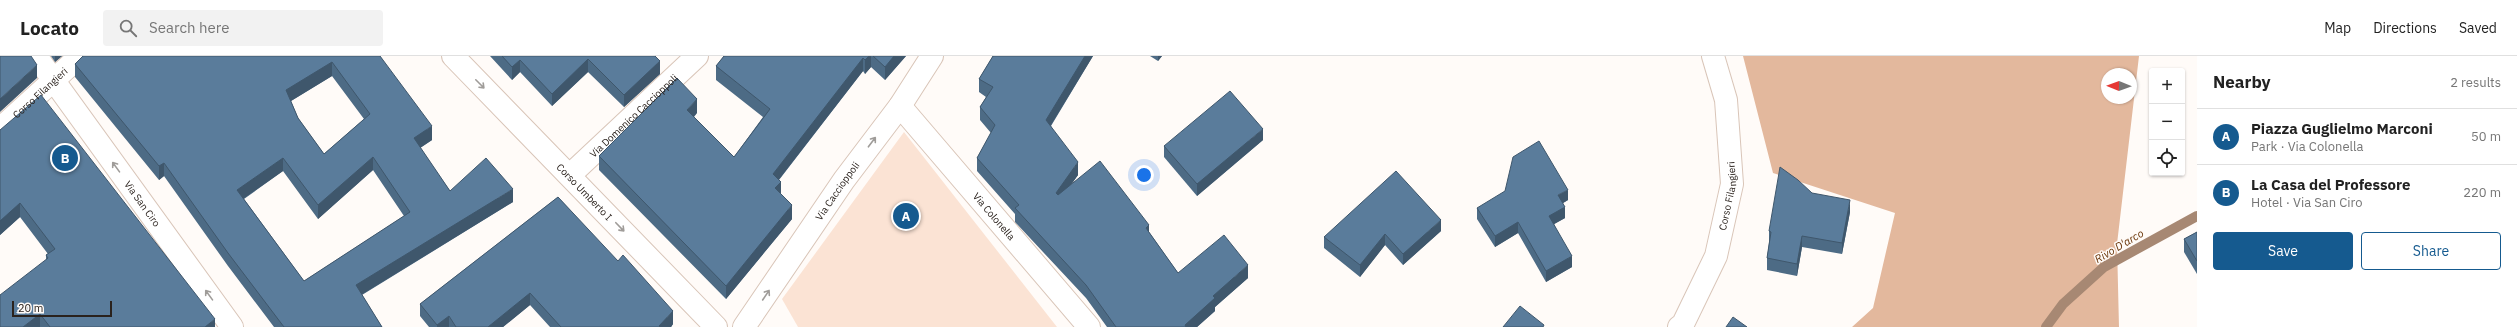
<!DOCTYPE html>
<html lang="en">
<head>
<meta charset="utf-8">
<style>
	:root { --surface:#fff; --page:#f2f2f2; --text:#222; --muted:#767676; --line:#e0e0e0; --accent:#155a8f }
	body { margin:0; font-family:"IBM Plex Sans",sans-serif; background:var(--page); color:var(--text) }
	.controls { position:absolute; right:12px; top:12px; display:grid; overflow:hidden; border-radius:4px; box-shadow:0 1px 3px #0004 }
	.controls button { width:36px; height:36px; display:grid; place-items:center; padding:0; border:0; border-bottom:1px solid var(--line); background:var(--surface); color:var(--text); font:20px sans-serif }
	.compass { position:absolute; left:2101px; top:12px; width:36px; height:36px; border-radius:50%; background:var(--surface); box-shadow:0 1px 3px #0004; rotate:271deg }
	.scale { position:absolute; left:12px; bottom:10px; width:100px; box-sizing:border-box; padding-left:4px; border:2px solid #2a221d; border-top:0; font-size:11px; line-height:14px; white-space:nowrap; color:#2a221d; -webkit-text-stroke:3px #fffbf8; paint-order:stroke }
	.you { position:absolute; left:1144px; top:119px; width:14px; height:14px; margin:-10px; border:3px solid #fff; border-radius:50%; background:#1a73e8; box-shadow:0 0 0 6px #1a73e833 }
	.badge { display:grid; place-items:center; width:26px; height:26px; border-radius:50%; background:var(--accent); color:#fff; font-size:13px; font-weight:700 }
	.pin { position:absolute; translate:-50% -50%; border:2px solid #fff; box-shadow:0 1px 4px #0006 }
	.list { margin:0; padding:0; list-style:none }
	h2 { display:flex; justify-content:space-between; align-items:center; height:52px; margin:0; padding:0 16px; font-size:17px }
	h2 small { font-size:13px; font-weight:400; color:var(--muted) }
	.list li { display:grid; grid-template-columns:26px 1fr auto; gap:12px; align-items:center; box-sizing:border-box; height:56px; padding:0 16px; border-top:1px solid var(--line) }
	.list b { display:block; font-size:15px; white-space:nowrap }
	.list p { margin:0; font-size:13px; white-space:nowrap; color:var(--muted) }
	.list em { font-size:13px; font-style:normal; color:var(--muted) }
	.actions { display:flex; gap:8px; padding:12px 16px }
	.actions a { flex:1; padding:9px 0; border:1px solid var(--accent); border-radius:4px; text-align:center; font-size:14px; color:var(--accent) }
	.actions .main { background:var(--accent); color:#fff }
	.icon { flex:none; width:22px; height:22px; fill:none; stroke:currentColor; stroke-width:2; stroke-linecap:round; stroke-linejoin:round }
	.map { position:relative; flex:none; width:2197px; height:271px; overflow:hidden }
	header { display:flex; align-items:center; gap:24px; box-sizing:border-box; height:56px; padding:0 20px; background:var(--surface); border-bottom:1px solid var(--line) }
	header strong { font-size:19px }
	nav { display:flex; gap:22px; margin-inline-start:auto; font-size:14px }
	.search { width:280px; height:36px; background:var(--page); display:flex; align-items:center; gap:10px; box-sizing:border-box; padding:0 14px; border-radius:4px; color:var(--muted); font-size:15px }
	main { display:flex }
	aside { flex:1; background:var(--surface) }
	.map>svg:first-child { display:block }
</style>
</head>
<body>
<header>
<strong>Locato</strong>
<div class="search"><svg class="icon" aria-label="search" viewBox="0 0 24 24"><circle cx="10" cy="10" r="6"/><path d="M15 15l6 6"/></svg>Search here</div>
<nav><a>Map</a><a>Directions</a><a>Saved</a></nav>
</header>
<main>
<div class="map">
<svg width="2197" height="271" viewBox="0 0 2197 271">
	<rect width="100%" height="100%" fill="#fffbf8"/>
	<polygon fill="#fbe3d4" points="904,76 1057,271 798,271 782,243"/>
	<path fill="#e3b89d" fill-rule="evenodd" d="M1743,0h396l-22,188 2,83h-267l21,-19 22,-95 -122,-40zM2107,18h24v24h-24z"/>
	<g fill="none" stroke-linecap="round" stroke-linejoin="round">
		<polyline stroke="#a78873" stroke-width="10" points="2046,271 2063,248 2104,211 2197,160"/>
		<defs>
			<g id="minor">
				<path id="s1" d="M36,0l196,271"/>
				<path id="s2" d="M453,0l263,271"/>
				<path id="s3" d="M900,50l189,221"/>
				<path id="s4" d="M0,73l80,-73"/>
				<path id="s5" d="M570,119l127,-119"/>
				<path id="s6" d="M744,271l100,-147 56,-74 32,-50"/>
				<path id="s7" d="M1679,271l4,-3 33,-68 16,-72 -6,-84 -13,-44"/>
			</g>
		</defs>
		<use href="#minor" stroke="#d9c5b8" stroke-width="24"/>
		<use href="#minor" stroke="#fff" stroke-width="22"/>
	</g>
	<g fill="#4d6b85" fill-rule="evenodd">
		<polygon points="51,0 62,0 55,6"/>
		<path d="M380,0l52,84 -12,8 30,43 63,11 -151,93 20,32h-108l-46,-61 -64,-90 -5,4 -84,-103v-13zM332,20l32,43 -40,35 -26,-36 -7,-17zM373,114l31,46 -100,65 -60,-82 39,-28 35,48z"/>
		<polygon points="490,0 656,0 655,1 660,18 624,51 588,16 552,50 520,16 512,24"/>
		<polygon points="724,0 906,0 885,24 871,11 865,18 863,15 779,124 781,138 792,163 726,243 599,114 599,100 697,57 694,61 734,101 763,61 716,24 716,10"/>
		<polygon points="993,0 1093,0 1051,70 1078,119 1070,130 1149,176 1178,217 1248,222 1215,251 1215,255 1197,271 1107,271 1086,242 1015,166 1015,158 977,115 977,102 991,77 980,64 980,51 986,41 979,36 979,23"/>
		<polygon points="1150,0 1162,0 1158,5"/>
		<polygon points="0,74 215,271 0,271 46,204 46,199 48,198 20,161 0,179"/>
		<polygon points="1263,84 1197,140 1164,101 1164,90"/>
		<polygon points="1812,137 1850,156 1842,198 1802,191 1797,220 1767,214 1767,202 1769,187 1769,175"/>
		<polygon points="558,141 673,268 671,271 550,271 530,249 503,271 429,271 420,260 420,248"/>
		<polygon points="1568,144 1563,147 1565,162 1554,168 1572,211 1546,226 1518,177 1495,191 1477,163 1477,152"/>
		<polygon points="1441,175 1403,209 1385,189 1360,221 1324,192 1324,181"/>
		<polygon points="2197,176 2197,218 2184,196 2184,183"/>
	</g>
	<g fill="#3f576c">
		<polygon points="55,0 62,0 55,6"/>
		<polygon points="869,0 871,0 871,11 865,18 865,4"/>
		<polygon points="894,0 906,0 885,24 885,11"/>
		<polygon points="1085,0 1093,0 1046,77 1046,64"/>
		<polygon points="1158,0 1162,0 1158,5"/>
		<polygon points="863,2 863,15 773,131 773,118"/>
		<polygon points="588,3 588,16 552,50 552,38"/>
		<polygon points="520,4 520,16 512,24 512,11"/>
		<polygon points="660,5 660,18 624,51 624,39"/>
		<polygon points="332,6 332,20 286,48 286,34"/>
		<polygon points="37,9 37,22 0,56 0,43"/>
		<polygon points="697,43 697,57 687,67 687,54"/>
		<polygon points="432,70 432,84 414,96 414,82"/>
		<polygon points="1263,73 1263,84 1197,140 1197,128"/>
		<polygon points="373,101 373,114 318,163 318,149"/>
		<polygon points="283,102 283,115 237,147 237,134"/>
		<polygon points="1078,106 1078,119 1056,150 1056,137"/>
		<polygon points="164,107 164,120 159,124 159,110"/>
		<polygon points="781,126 781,140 775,132"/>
		<polygon points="513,133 513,146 356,242 356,229"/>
		<polygon points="1568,134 1568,144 1558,150 1558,139"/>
		<polygon points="1850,144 1850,156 1842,198 1842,187"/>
		<polygon points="20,147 20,161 0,179 0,165"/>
		<polygon points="792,149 792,163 726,243 726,230"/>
		<polygon points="1565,151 1565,162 1549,171 1549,160"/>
		<polygon points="1441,164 1441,175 1403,209 1403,198"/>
		<polygon points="1518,166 1518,177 1495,191 1495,180"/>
		<polygon points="1149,169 1149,183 1146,172"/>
		<polygon points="1385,178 1385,189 1360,221 1360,209"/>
		<polygon points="1802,180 1802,191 1797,220 1797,208"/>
		<polygon points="1572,200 1572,211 1546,226 1546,215"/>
		<polygon points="1248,209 1248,222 1215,251 1215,255 1197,271 1185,271 1185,269 1213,240"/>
		<polygon points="530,237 530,249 503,271 488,271"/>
		<polygon points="673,255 673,268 671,271 659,271 659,270"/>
		<polygon points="40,258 40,271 23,271"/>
		<polygon points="449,260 449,271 437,271 437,269"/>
		<polygon points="215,263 215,271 205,271"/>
	</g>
	<g fill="#5a7c9b" stroke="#3f576c" fill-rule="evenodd">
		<polygon points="0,0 31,0 37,9 0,43"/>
		<path d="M83,0h297l52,70 -18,12 36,53 36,-33 27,31 -157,96 26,42h-98l-56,-74 -64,-90 -5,3 -84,-102zM332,6l38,52 -46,40 -26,-36 -12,-28zM373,101l37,55 -106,69 -67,-91 46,-32 35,47z"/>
		<polygon points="502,0 655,0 660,5 624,39 588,3 552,38 520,4 512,11"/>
		<polygon points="724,0 869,0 865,4 863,2 773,118 781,126 775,132 792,149 726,230 599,100 677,22 697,43 687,54 734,101 770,53 716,10"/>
		<polygon points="873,0 894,0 885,11"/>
		<polygon points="993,0 1085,0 1046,64 1078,106 1056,137 1058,139 1100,105 1149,169 1146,172 1178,217 1224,179 1248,209 1213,240 1215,242 1185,269 1186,271 1116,271 1086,229 1015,152 1019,149 977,102 995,69 980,51 993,31 979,23"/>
		<polygon points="1230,35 1263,73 1197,128 1164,90"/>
		<polygon points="41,39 215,263 205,271 50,271 40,258 23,271 0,271 0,239 48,202 46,199 55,193 20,147 0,165 0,74"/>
		<polygon points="1539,85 1568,134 1558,139 1565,151 1549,160 1572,200 1546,215 1518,166 1495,180 1477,152 1505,135 1513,101"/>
		<polygon points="1780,111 1798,124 1812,137 1850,144 1842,187 1802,180 1797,208 1767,202 1771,176 1769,175"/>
		<polygon points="1396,115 1441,164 1403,198 1385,178 1360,209 1324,181"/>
		<polygon points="558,141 618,205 623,199 673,255 659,270 660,271 561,271 530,237 488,271 456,271 449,260 437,269 420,248"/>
		<polygon points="2197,176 2197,205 2184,183"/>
		<polygon points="1520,250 1544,269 1543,271 1503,271"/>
		<polygon points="1733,261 1747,271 1726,271"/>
	</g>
	<defs><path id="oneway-shaft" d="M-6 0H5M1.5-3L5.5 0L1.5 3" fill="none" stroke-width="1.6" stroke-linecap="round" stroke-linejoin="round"/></defs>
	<g stroke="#9f9c99">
		<use href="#oneway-shaft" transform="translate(480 28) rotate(45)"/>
		<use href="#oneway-shaft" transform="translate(872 86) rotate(-53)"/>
		<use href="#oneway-shaft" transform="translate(116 111) rotate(-126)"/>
		<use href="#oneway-shaft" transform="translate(620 171) rotate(46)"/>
		<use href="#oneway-shaft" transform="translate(209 239) rotate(-126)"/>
		<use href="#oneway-shaft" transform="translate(766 239) rotate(-56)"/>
	</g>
	<g text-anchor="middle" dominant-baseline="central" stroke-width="3" stroke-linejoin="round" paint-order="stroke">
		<g font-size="10" fill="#2a221d" stroke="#fffbf8">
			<text stroke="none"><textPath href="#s4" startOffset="54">Corso Filangieri</textPath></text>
			<text stroke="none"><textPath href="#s5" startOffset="87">Via Domenico Caccioppoli</textPath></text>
			<text stroke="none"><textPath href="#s2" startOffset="189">Corso Umberto I</textPath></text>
			<text stroke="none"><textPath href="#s6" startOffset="165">Via Caccioppoli</textPath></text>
			<text stroke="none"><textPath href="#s7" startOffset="142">Corso Filangieri</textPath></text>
			<text stroke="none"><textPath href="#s1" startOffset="182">Via San Ciro</textPath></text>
			<text stroke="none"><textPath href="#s3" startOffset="145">Via Colonella</textPath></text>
		</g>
		<g font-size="11" font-style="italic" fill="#683306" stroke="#fffbf8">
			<text transform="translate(2119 190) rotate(-31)">Rivo D'arco</text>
		</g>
	</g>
</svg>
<div class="controls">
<button>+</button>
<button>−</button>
<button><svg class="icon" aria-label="locate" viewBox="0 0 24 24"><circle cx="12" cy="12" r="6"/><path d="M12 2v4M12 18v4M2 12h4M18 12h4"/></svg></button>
</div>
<svg class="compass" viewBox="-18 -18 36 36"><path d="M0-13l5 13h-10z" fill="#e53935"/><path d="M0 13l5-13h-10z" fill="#767676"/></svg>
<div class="scale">20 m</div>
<div class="you"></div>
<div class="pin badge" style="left:906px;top:160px">A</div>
<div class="pin badge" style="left:65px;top:102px">B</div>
</div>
<aside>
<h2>Nearby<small>2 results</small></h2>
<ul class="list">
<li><span class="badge">A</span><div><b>Piazza Guglielmo Marconi</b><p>Park · Via Colonella</p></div><em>50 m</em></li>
<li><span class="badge">B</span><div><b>La Casa del Professore</b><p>Hotel · Via San Ciro</p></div><em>220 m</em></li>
</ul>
<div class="actions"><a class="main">Save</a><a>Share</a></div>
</aside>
</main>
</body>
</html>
